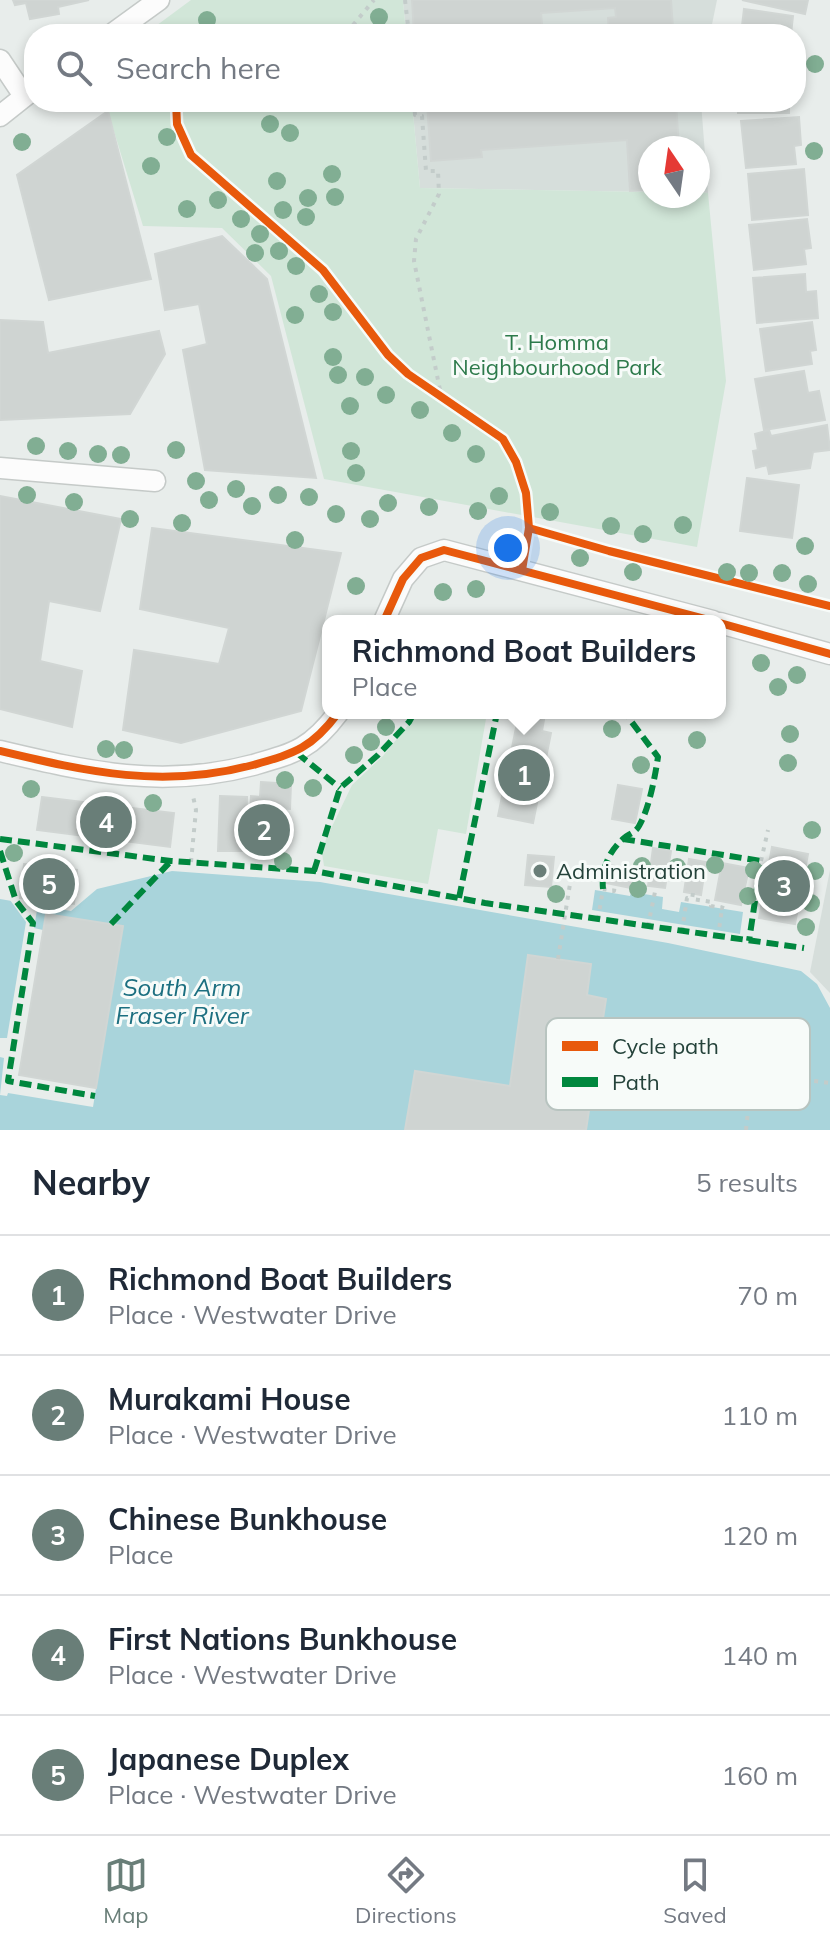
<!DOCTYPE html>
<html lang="en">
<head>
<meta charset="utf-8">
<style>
	:root { --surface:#fff; --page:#f6f6f7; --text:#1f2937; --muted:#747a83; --line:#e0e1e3; --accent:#697e78 }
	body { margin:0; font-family:Mulish,sans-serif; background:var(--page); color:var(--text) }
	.compass { position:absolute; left:638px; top:136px; width:72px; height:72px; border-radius:50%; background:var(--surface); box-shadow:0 4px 12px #0003; rotate:347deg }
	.you { position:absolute; left:508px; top:548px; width:28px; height:28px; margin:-20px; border:6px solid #fff; border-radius:50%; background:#1a73e8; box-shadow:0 0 0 12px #1a73e833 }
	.badge { display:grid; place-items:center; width:52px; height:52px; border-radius:50%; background:var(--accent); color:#fff; font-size:26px; font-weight:700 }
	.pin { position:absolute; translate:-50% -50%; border:4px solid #fff; box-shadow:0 2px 8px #0006 }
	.popup { position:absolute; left:322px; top:615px; width:404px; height:104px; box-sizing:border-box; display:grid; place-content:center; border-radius:16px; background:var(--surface); filter:drop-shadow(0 2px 6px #0005); font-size:26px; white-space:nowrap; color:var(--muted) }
	.popup b { font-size:30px; color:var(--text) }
	.popup::after { content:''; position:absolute; left:50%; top:100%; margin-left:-16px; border:16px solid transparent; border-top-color:var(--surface) }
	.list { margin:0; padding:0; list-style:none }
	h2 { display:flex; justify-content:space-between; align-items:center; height:104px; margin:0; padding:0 32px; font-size:34px }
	h2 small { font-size:26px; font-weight:400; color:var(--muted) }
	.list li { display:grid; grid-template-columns:52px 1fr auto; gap:24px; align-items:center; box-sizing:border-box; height:120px; padding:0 32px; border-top:2px solid var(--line) }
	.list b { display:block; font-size:30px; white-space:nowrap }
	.list p { margin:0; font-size:26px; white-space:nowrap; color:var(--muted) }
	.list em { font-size:26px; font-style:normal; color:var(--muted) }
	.icon { flex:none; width:44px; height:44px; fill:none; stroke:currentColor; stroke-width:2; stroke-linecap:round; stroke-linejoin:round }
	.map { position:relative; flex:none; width:830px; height:1130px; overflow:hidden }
	.search { position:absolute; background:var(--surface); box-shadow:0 4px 12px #0003; left:24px; right:24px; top:24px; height:88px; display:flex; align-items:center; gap:20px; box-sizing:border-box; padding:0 28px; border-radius:32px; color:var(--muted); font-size:30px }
	.sheet { height:704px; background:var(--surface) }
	nav { display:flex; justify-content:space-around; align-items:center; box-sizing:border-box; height:112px; border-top:2px solid var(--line); background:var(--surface); font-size:22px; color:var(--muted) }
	nav a { display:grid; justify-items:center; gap:4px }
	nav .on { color:var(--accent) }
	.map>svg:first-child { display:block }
</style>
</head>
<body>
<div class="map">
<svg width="830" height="1130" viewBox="0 0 830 1130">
	<rect width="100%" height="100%" fill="#e8edeb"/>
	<g fill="#d6dedb">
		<polygon points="403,0 717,0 710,34 406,34"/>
		<polygon points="412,102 701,102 708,193 698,192 698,148 650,148 650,192 420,188"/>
		<polygon points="830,870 830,993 810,972"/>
	</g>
	<g fill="#d1e6d8">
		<polygon points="191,0 403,0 406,34 145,34"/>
		<polygon points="105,102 412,102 420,188 650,192 650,196 698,196 698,192 708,193 726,381 697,547 324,479 271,276 222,228 143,226"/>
		<polygon points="418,713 487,713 466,834 438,829 428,884 324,866 322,853 326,839 352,785 383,756"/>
	</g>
	<g fill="#a9d4db">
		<polygon points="172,871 320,882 668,943 801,971 817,984 830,1008 830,1130 0,1130 0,899 71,911 97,889"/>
		<polygon points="595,890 630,896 631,892 663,897 662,909 679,912 681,902 743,912 740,934 592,910"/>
	</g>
	<polygon fill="#e8edeb" points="10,900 38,904 34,928 43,930 19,1075 96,1088 93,1107 8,1093 7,1096 0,1095 4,1058 0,1057 0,1038 7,1038 26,922"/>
	<g fill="#cfd4d2" stroke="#d1d6d4" stroke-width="2">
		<polygon points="13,0 89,0 58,7 59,14 30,19 26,3 15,5"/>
		<polygon points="412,0 671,0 673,28 665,29 665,34 609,34 608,18 616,17 615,8 541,13 543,34 414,34"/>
		<polygon points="742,0 808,0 805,14"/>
		<polygon points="744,9 793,16 791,34 741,34"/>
		<polygon points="419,102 676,102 679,148 650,148 650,189 630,191 627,140 481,150 482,157 431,161 427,103"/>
		<rect x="738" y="102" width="51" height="11"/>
		<polygon points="108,111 151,279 49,300 17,175"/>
		<polygon points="799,117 801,145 794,146 796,164 746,168 741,121"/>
		<polygon points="804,169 808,215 752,220 748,174"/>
		<polygon points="807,219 811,248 804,249 806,264 754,270 749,225"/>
		<polygon points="222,236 267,279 316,478 205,470 183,350 207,344 199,304 165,310 155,254"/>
		<polygon points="805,274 806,292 816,291 818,318 757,323 753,278"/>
		<polygon points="0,320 43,322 48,353 159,331 165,354 130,414 0,420"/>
		<polygon points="812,322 816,350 810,351 812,364 766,371 760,329"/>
		<polygon points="804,371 808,393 819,391 825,420 764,430 755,379"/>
		<polygon points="827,425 830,450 813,452 810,468 769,474 767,465 756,468 753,451 758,450 755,434 769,430 771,436"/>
		<polygon points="747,478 799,485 792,538 740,531"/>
		<polygon points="0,496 121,519 100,611 49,601 40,661 82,671 72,727 0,709"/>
		<polygon points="152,528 341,553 301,711 181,743 123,730 134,650 219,664 229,628 140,609"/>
		<polygon points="519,713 545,714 542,731 551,733 533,823 498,816"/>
		<polygon points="261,782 291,784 290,809 278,808 276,852 249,851 251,796 260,797"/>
		<polygon points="618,785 642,789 635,823 612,819"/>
		<polygon points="220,796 247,797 245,851 218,851"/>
		<polygon points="42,797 174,813 170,847 37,830"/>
		<polygon points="772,847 808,854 795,924 759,918"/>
		<polygon points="653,848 671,851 665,888 648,886"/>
		<polygon points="528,855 554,857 551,887 525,885"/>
		<polygon points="689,859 706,862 701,895 684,892"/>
		<polygon points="722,863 749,868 741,905 715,900"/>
		<polygon points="24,864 77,870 74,904 20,898"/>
		<polygon points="610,865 634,870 631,888 606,883"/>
		<polygon points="46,914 123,926 96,1088 19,1075"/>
		<polygon points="528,955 591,964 587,995 606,999 586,1130 405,1130 415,1071 510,1086"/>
	</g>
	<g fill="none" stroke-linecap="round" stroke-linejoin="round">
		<defs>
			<g id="street">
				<polyline points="112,34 159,0"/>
				<polyline points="0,60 24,96"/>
				<polyline points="0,116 34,89"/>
				<polyline points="0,468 155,481"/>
				<polyline points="384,621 403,579 421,558 444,550 713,621"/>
				<polyline points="720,623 830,654"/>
				<path d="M0,751c88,21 163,38 253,14 42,-12 58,-16 85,-52"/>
			</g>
		</defs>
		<use href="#street" stroke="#c5cac8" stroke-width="23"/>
		<g stroke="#c3ccca" stroke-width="4" stroke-dasharray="4 6" stroke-linecap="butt">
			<polyline points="405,0 409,34"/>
			<polyline points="353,25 374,0"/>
			<polyline points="414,102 415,115 422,116 426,171 438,171 439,194 416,239 414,261 441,395"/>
			<polyline points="761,861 768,830"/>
			<polyline points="191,862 196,810 193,796"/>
			<polyline points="693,893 692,899 712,902 711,906 722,908 724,902"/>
			<polyline points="598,919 603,889 614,891 615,884"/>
			<polyline points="648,926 656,887"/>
			<polyline points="682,931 687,898 692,899"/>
			<polyline points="718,937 722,908"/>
			<polyline points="558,959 570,884"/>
			<polyline points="702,1065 752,1073"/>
			<polyline points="746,1130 752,1073 830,1083"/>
		</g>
		<use href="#street" stroke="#fcfcfc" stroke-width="20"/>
		<g stroke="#00873e" stroke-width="6" stroke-dasharray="12 6" stroke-linecap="butt">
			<polyline points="605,713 627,716"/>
			<polyline points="297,753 340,788"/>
			<polyline points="0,839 171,861 314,871 485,903 804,948"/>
			<polyline points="623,839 761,861 749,941"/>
			<polyline points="0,851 16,901 33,923 8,1081 95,1096"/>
			<polyline points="314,871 340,788 378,755 409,722 414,713"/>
			<path d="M603,889c-2,-20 6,-38 21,-51 5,-4 12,-6 15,-12 10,-17 16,-49 19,-69l-33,-44"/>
			<polyline points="459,898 497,713"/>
			<polyline points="111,924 171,861"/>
		</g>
		<defs>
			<g id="cycleway">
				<polyline points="176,102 177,124 191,155 323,270 388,355 408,374 503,439 516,462 526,493 529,528 522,570"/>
				<polyline points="529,528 609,551 830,606"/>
				<polyline points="384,621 403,579 421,558 444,550 713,621"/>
				<polyline points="720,623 830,654"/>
				<path d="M0,751c88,21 163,38 253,14 42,-12 58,-16 85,-52"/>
			</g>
		</defs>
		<use href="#cycleway" stroke="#f7fbf9" stroke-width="13"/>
		<use href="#cycleway" stroke="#e8590c" stroke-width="8"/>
	</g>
	<g fill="#81ae93">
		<circle cx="379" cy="17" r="9"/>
		<circle cx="207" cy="20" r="9"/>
		<circle cx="815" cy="64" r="9"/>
		<circle cx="270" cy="124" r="9"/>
		<circle cx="290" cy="133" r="9"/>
		<circle cx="167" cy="137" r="9"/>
		<circle cx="22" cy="142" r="9"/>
		<circle cx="814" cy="151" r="9"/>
		<circle cx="151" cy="166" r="9"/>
		<circle cx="332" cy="174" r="9"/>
		<circle cx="277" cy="181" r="9"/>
		<circle cx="335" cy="197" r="9"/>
		<circle cx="308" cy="198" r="9"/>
		<circle cx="218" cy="200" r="9"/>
		<circle cx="187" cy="209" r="9"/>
		<circle cx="283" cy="210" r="9"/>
		<circle cx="306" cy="217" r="9"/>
		<circle cx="241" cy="219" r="9"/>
		<circle cx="260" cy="234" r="9"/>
		<circle cx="279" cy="251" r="9"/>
		<circle cx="255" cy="253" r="9"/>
		<circle cx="296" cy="266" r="9"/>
		<circle cx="319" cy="294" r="9"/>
		<circle cx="333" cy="312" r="9"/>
		<circle cx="295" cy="315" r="9"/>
		<circle cx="333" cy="357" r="9"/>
		<circle cx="338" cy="375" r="9"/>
		<circle cx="365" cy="377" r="9"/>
		<circle cx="386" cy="395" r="9"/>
		<circle cx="350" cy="406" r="9"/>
		<circle cx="420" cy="410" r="9"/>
		<circle cx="452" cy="433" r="9"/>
		<circle cx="36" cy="446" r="9"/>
		<circle cx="176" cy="450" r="9"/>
		<circle cx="68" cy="451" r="9"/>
		<circle cx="351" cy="451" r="9"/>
		<circle cx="98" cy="454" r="9"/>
		<circle cx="476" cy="454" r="9"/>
		<circle cx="121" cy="455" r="9"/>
		<circle cx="356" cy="473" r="9"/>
		<circle cx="196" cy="481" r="9"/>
		<circle cx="236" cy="489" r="9"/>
		<circle cx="27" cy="495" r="9"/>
		<circle cx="278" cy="495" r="9"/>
		<circle cx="499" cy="496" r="9"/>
		<circle cx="309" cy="497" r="9"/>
		<circle cx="209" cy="500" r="9"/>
		<circle cx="74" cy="502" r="9"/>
		<circle cx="388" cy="503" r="9"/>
		<circle cx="252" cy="506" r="9"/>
		<circle cx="429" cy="507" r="9"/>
		<circle cx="478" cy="511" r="9"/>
		<circle cx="550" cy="512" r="9"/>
		<circle cx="336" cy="514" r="9"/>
		<circle cx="130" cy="519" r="9"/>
		<circle cx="370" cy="519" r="9"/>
		<circle cx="182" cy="523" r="9"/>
		<circle cx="683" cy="525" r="9"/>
		<circle cx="611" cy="526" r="9"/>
		<circle cx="643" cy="534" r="9"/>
		<circle cx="295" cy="540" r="9"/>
		<circle cx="805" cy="546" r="9"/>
		<circle cx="580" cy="558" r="9"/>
		<circle cx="633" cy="572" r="9"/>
		<circle cx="727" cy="572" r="9"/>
		<circle cx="749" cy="573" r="9"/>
		<circle cx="782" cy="573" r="9"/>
		<circle cx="808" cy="584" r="9"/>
		<circle cx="356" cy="586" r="9"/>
		<circle cx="476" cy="589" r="9"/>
		<circle cx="443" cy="592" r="9"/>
		<circle cx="761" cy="663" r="9"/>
		<circle cx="797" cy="675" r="9"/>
		<circle cx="778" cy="687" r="9"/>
		<circle cx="386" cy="727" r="9"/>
		<circle cx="612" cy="729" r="9"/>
		<circle cx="790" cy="734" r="9"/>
		<circle cx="697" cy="740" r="9"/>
		<circle cx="371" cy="742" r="9"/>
		<circle cx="106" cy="749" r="9"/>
		<circle cx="124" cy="750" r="9"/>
		<circle cx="354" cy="755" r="9"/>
		<circle cx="788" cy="763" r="9"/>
		<circle cx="641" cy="765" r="9"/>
		<circle cx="285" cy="780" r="9"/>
		<circle cx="313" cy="788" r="9"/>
		<circle cx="31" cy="789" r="9"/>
		<circle cx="153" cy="803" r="9"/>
		<circle cx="812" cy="830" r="9"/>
		<circle cx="14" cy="853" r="9"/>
		<circle cx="283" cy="861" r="9"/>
		<circle cx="715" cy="865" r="9"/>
		<circle cx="642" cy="866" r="9"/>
		<circle cx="677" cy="867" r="9"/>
		<circle cx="754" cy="870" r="9"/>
		<circle cx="815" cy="871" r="9"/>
		<circle cx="638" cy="889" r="9"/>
		<circle cx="556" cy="894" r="9"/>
		<circle cx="748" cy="896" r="9"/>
		<circle cx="811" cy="903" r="9"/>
		<circle cx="806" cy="927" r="9"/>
	</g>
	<circle fill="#697e78" stroke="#f7fbf9" stroke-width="3" cx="540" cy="871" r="8"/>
	<g text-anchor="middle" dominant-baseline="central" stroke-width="6" stroke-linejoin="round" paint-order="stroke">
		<g font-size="22" fill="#2d7a4b" stroke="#f7fbf9">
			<text x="557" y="342">T. Homma<tspan x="557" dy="25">Neighbourhood Park</tspan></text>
		</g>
		<g font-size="22" fill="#24423a" stroke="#f7fbf9" text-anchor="start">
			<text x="556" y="871">Administration</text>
		</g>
		<g font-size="24" font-style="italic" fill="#1c6f80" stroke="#f7fbf9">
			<text x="182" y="987">South Arm<tspan x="182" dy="28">Fraser River</tspan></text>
		</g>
	</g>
	<rect x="546" y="1018" width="264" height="92" rx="12" fill="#f7fbf9" stroke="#b8c4c0" stroke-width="2"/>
	<rect x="562" y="1041" width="36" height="10" fill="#e8590c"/>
	<rect x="562" y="1077" width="36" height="10" fill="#00873e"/>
	<g font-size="22" fill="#24423a">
		<text x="612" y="1054">Cycle path</text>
		<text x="612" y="1090">Path</text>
	</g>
</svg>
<svg class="compass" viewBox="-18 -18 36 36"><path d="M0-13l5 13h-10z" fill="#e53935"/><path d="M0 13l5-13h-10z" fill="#747a83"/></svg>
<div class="you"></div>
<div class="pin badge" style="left:524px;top:775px">1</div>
<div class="popup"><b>Richmond Boat Builders</b>Place</div>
<div class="pin badge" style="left:264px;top:830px">2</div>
<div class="pin badge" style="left:784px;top:886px">3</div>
<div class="pin badge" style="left:106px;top:822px">4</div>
<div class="pin badge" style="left:49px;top:884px">5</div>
<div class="search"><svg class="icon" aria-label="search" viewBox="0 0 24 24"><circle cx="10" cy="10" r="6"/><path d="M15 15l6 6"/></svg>Search here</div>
</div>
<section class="sheet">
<h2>Nearby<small>5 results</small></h2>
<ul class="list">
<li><span class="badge">1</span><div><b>Richmond Boat Builders</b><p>Place · Westwater Drive</p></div><em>70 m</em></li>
<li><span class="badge">2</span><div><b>Murakami House</b><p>Place · Westwater Drive</p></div><em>110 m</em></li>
<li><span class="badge">3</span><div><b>Chinese Bunkhouse</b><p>Place</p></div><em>120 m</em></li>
<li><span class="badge">4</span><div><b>First Nations Bunkhouse</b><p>Place · Westwater Drive</p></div><em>140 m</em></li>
<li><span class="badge">5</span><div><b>Japanese Duplex</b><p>Place · Westwater Drive</p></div><em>160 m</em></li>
</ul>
</section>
<nav>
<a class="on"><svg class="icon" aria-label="map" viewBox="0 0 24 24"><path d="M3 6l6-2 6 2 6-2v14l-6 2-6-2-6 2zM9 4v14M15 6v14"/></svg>Map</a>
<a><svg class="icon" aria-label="directions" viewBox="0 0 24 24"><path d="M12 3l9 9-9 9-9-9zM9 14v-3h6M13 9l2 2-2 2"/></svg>Directions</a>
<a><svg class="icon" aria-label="saved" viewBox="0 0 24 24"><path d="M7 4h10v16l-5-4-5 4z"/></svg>Saved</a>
</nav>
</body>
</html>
